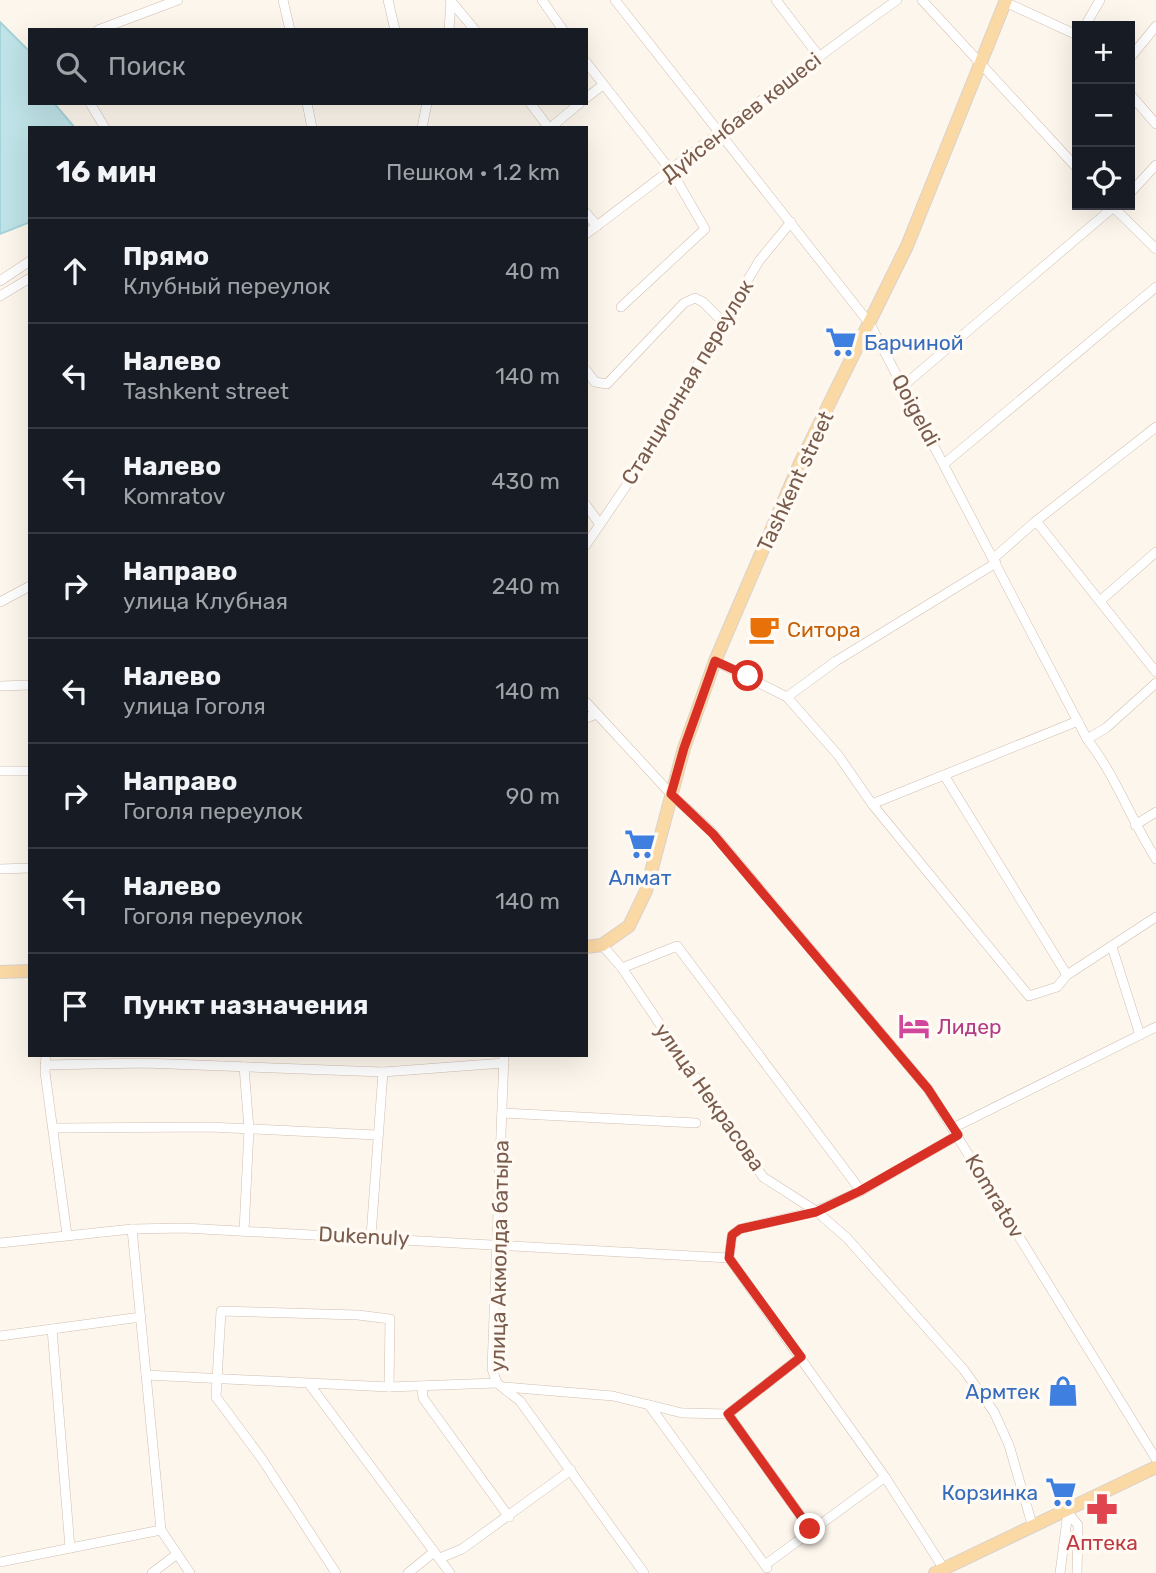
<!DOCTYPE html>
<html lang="ru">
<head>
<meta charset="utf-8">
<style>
	:root { --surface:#171b24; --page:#242831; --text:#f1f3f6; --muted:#9ea1a6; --line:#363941 }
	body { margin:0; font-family:Rubik,sans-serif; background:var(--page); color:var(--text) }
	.controls { position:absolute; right:21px; top:21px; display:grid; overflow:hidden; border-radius:0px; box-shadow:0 7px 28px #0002 }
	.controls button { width:63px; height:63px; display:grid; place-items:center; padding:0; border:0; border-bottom:2px solid var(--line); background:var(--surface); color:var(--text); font:35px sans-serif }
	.stop { position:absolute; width:21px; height:21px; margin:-16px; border:5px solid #d93025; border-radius:50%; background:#fff }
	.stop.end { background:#d93025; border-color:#fff; box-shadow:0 2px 7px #0008 }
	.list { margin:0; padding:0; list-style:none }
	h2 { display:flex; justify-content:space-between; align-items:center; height:91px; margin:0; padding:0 28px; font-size:30px }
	h2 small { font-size:23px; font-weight:400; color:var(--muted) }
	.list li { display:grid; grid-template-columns:46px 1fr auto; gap:21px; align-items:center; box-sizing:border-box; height:105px; padding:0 28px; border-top:2px solid var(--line) }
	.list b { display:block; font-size:26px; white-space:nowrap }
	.list p { margin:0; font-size:23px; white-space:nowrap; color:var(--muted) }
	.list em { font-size:23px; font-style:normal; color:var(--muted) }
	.icon { flex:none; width:38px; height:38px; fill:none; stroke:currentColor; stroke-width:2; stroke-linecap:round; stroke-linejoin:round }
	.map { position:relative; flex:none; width:1156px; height:1573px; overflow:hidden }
	.search { position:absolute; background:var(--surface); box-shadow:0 7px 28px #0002; left:28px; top:28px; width:560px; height:77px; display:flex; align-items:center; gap:18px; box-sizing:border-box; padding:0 24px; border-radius:0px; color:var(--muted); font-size:26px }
	.panel { position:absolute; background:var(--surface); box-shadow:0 7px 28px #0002; left:28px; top:126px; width:560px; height:931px; border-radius:0px }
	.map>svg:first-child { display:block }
</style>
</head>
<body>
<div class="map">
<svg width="1156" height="1573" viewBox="0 0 1156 1573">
	<rect width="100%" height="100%" fill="#fdf6ec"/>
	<polygon fill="#bfe3e8" stroke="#a5d3da" stroke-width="2" points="0,22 30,52 30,103 54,103 75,128 30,128 30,222 0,234"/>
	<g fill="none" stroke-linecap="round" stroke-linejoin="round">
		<defs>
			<g id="minor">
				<polyline points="283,0 290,30"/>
				<polyline points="388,0 395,30"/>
				<polyline points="450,0 475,30"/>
				<polyline points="542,0 563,30"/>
				<path d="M615,0l255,324 217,415c29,37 44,81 69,120"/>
				<polyline points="776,0 818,55"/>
				<polyline points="922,0 1077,168"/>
				<polyline points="1005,2 1077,35"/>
				<polyline points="1085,26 1100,0"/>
				<polyline points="98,30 178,0"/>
				<polyline points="449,30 451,0"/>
				<polyline points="1130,58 1156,26"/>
				<polyline points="586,62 672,172 705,229 621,307"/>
				<polyline points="1130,94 1156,124"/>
				<polyline points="586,98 603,85"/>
				<polyline points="90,103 105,128"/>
				<polyline points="307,103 312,128"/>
				<polyline points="530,103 549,128"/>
				<polyline points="422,128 427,103"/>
				<polyline points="550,128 580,103"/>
				<polyline points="1130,193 1156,165"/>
				<polyline points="1111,205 1156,249"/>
				<polyline points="586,213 597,226"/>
				<path d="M586,234c104,-78 205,-159 311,-234"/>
				<polyline points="0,281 30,261"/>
				<polyline points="0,296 30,278"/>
				<polyline points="586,370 595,382 607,384 684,303 695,298 703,302 724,323"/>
				<polyline points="903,386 1116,205"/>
				<polyline points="944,464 1156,287"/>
				<polyline points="586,505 599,523"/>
				<polyline points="1036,521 1156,672"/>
				<polyline points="586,545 626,486 759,261 791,222"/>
				<polyline points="994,558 1036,521 1156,427"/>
				<polyline points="1100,601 1156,552"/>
				<polyline points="0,602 30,586"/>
				<polyline points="715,661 787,697 838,755 872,804 1029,996 1057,987 1067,975 1156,917"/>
				<polyline points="0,686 30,685"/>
				<polyline points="787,697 836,661 996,563"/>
				<polyline points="586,702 671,794 712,832 928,1089 1156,1459"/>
				<polyline points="586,718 597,714"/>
				<polyline points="1087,739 1106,728 1156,683"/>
				<polyline points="0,771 30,771"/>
				<polyline points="944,775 1067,975"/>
				<polyline points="872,804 1078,721"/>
				<polyline points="1135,825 1156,812"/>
				<polyline points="0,869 30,868"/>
				<polyline points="602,945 622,968 763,1177 816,1211 847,1238 964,1370 994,1412 1009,1445 1032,1524"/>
				<polyline points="1112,947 1140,1035"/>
				<polyline points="622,968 677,946 861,1191"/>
				<polyline points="46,1055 45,1072 67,1235"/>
				<polyline points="504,1055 492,1369 497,1383 520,1401 644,1573"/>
				<polyline points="45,1065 144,1063 383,1072 504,1063"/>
				<polyline points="502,1113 696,1123"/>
				<polyline points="55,1128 210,1127 377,1135"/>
				<polyline points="953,1128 1156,1027"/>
				<polyline points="132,1229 161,1530 190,1573"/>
				<polyline points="244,1231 249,1129 244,1067"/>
				<polyline points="371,1236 383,1072"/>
				<polyline points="0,1243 132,1229 184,1228 729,1258"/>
				<polyline points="729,1258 885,1477 944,1569"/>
				<polyline points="729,1258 732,1235 740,1229 816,1211 861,1191 958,1135"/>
				<polyline points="52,1329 70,1548"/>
				<polyline points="0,1336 141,1317"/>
				<polyline points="146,1375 389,1387 497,1383"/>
				<polyline points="310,1385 450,1573"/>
				<polyline points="422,1386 423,1398 509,1517"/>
				<polyline points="505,1387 613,1396 682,1413 728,1414 801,1357"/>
				<polyline points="649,1405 765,1565"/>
				<polyline points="728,1414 810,1529"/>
				<polyline points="1065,1509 1078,1525 1077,1573"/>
				<polyline points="440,1558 462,1549 571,1470"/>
				<polyline points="0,1562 161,1530"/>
				<polyline points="767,1568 765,1565 885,1477"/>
				<polyline points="152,1573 177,1554"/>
				<polyline points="336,1573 262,1459 216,1397 221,1311 358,1315 390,1319 389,1387"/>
				<polyline points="408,1573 434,1552"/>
				<polyline points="1060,1573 1068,1512"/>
			</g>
			<g id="major">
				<polyline points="586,947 602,945 629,926 646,891 684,748 715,661 800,463 907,246 1006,0"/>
				<polyline points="0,972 30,971"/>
				<polyline points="935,1573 1156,1467"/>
			</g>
		</defs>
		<use href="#minor" stroke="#d1beb0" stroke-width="10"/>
		<use href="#major" stroke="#dad1cd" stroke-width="14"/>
		<use href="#minor" stroke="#fff" stroke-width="9"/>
		<use href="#major" stroke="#fbd9a5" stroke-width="12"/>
	</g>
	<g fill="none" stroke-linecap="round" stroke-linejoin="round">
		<polyline stroke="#d93025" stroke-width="9" points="748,676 715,661 684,748 671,794 713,834 928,1089 958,1135 860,1191 816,1212 740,1229 732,1235 729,1258 801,1357 728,1414 810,1529"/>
	</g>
	<defs>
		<symbol id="supermarket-bare" viewBox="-9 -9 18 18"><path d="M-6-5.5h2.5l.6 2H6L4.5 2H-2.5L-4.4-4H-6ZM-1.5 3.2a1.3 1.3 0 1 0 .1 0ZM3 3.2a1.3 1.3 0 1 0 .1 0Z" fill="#3f7fe0" stroke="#fffaf3" stroke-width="2.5" paint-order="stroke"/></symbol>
		<symbol id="cafe-bare" viewBox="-9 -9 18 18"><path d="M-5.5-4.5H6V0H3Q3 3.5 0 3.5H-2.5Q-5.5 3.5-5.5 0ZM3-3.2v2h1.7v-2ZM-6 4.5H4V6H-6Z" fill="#e8710a" stroke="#fffaf3" stroke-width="2.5" paint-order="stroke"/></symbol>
		<symbol id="hotel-bare" viewBox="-9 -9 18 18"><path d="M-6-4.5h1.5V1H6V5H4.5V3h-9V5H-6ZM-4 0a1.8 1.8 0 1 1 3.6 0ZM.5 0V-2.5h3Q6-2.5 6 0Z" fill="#d1479c" stroke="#fffaf3" stroke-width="2.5" paint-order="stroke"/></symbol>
		<symbol id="shop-bare" viewBox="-9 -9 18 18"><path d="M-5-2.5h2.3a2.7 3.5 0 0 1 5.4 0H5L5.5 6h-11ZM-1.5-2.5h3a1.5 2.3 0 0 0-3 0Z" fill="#3f7fe0" stroke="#fffaf3" stroke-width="2.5" paint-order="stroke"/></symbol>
		<symbol id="pharmacy-bare" viewBox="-9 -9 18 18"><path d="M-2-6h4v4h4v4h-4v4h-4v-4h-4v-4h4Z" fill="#e0444e" stroke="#fffaf3" stroke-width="2.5" paint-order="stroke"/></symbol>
	</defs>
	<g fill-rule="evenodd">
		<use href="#supermarket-bare" x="819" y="320" width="44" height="44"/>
		<use href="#cafe-bare" x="742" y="607" width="44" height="44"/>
		<use href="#supermarket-bare" x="618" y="822" width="44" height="44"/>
		<use href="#hotel-bare" x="892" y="1004" width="44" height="44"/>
		<use href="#shop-bare" x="1041" y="1369" width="44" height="44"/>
		<use href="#supermarket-bare" x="1039" y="1470" width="44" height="44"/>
		<use href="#pharmacy-bare" x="1080" y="1487" width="44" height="44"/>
	</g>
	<g text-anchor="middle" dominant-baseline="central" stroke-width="7" stroke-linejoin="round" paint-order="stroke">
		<g font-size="21" fill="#7a5c4d" stroke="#fffaf3">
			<text transform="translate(741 117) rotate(-38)">Дүйсенбаев көшесі</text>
			<text transform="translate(687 382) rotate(-59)">Станционная переулок</text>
			<text transform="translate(916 410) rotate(62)">Qoigeldi</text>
			<text transform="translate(795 481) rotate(-65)">Tashkent street</text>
			<text transform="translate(710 1097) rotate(55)">улица Некрасова</text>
			<text transform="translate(995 1196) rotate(59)">Komratov</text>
			<text transform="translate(364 1236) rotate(3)">Dukenuly</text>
			<text transform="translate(499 1256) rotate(-89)">улица Акмолда батыра</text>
		</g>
		<g font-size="21" fill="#366cbe" stroke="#fffaf3" text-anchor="end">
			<text x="864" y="342" text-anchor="start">Барчиной</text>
			<text x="640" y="877" text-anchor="middle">Алмат</text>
			<text x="1040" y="1391">Армтек</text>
			<text x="1038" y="1492">Корзинка</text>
		</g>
		<g font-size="21" fill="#c56008" stroke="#fffaf3" text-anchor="start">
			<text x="787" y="629">Ситора</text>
		</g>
		<g font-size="21" fill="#b23c85" stroke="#fffaf3" text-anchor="start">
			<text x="937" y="1026">Лидер</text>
		</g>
		<g font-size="21" fill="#be3a42" stroke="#fffaf3">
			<text x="1102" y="1542">Аптека</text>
		</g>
	</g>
</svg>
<div class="controls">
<button>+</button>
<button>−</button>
<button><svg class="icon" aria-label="locate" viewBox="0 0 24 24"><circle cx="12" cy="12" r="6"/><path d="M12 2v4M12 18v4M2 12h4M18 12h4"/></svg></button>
</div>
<div class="stop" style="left:748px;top:676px"></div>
<div class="stop end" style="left:810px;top:1529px"></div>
<div class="search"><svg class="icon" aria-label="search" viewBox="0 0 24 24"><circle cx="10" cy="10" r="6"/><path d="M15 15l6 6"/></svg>Поиск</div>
<section class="panel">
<h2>16 мин<small>Пешком · 1.2 km</small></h2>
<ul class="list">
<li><svg class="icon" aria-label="ahead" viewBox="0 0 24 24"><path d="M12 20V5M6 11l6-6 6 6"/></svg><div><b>Прямо</b><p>Клубный переулок</p></div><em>40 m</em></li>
<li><svg class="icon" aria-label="left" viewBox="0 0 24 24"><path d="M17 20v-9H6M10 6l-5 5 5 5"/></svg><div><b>Налево</b><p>Tashkent street</p></div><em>140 m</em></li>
<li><svg class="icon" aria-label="left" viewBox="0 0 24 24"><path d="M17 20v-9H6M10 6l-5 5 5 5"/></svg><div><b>Налево</b><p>Komratov</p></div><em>430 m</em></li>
<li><svg class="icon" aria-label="right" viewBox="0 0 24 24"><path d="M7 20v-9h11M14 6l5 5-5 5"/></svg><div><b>Направо</b><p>улица Клубная</p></div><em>240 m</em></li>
<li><svg class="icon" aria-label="left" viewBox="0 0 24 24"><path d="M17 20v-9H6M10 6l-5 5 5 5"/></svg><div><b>Налево</b><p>улица Гоголя</p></div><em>140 m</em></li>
<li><svg class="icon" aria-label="right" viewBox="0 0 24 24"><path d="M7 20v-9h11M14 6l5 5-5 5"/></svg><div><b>Направо</b><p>Гоголя переулок</p></div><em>90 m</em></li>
<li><svg class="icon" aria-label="left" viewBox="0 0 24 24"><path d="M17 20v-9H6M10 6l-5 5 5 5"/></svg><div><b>Налево</b><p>Гоголя переулок</p></div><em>140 m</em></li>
<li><svg class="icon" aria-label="arrive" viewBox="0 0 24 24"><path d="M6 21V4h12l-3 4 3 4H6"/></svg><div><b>Пункт назначения</b></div></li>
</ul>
</section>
</div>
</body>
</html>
